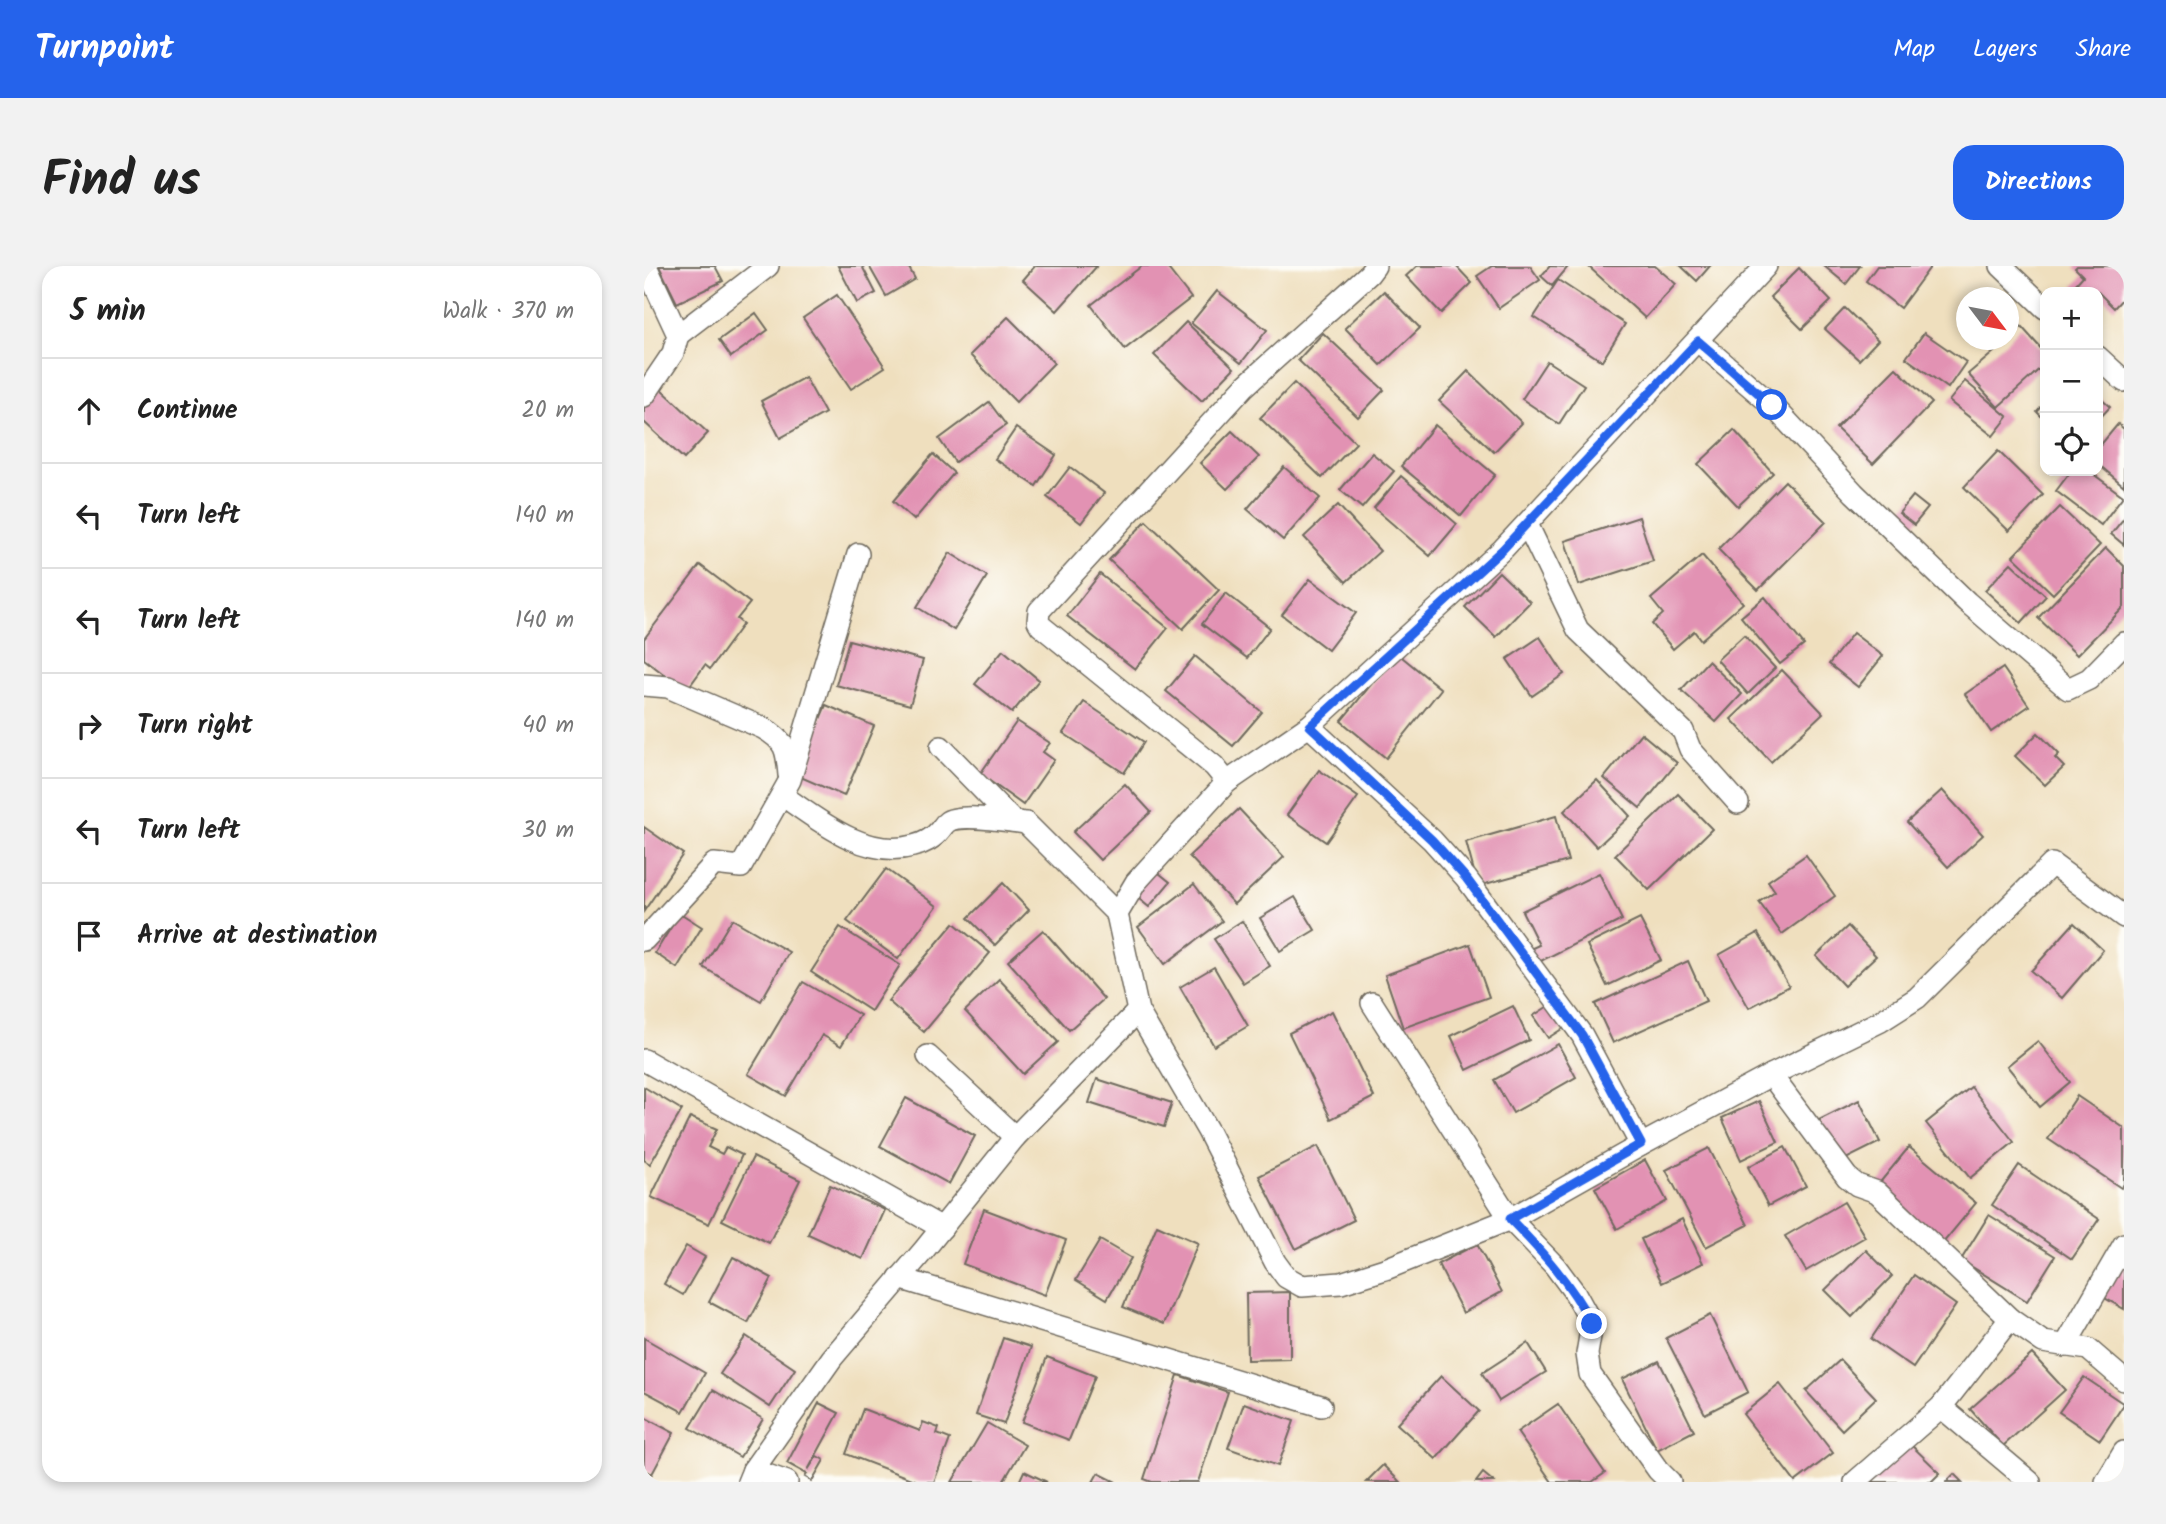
<!DOCTYPE html>
<html lang="en">
<head>
<meta charset="utf-8">
<style>
	:root { --surface:#fff; --page:#f2f2f2; --text:#222; --muted:#767676; --line:#e0e0e0; --accent:#2563eb }
	body { margin:0; font-family:Kalam,sans-serif; background:var(--page); color:var(--text) }
	.controls { position:absolute; right:21px; top:21px; display:grid; overflow:hidden; border-radius:14px; box-shadow:0 4px 10px #0003 }
	.controls button { width:63px; height:63px; display:grid; place-items:center; padding:0; border:0; border-bottom:2px solid var(--line); background:var(--surface); color:var(--text); font:35px sans-serif }
	.compass { position:absolute; left:1312px; top:21px; width:63px; height:63px; border-radius:50%; background:var(--surface); box-shadow:0 4px 10px #0003; rotate:122deg }
	.stop { position:absolute; width:21px; height:21px; margin:-16px; border:5px solid #2563eb; border-radius:50%; background:#fff }
	.stop.end { background:#2563eb; border-color:#fff; box-shadow:0 2px 7px #0008 }
	.list { margin:0; padding:0; list-style:none }
	h2 { display:flex; justify-content:space-between; align-items:center; height:91px; margin:0; padding:0 28px; font-size:30px }
	h2 small { font-size:23px; font-weight:400; color:var(--muted) }
	.list li { display:grid; grid-template-columns:46px 1fr auto; gap:21px; align-items:center; box-sizing:border-box; height:105px; padding:0 28px; border-top:2px solid var(--line) }
	.list b { display:block; font-size:26px; white-space:nowrap }
	.list em { font-size:23px; font-style:normal; color:var(--muted) }
	.icon { flex:none; width:38px; height:38px; fill:none; stroke:currentColor; stroke-width:2; stroke-linecap:round; stroke-linejoin:round }
	.map { position:relative; flex:none; width:1480px; height:1216px; overflow:hidden; border-radius:21px }
	header { display:flex; align-items:center; gap:42px; box-sizing:border-box; height:98px; padding:0 35px; background:var(--accent); color:#fff }
	header strong { font-size:33px }
	nav { display:flex; gap:38px; margin-inline-start:auto; font-size:24px }
	.intro { display:flex; align-items:center; justify-content:space-between; box-sizing:border-box; height:168px; padding:0 42px }
	h1 { margin:0; font-size:49px }
	.button { padding:18px 32px; border-radius:21px; background:var(--accent); color:#fff; font-size:24px; font-weight:700 }
	main { display:flex; gap:42px; padding:0 42px }
	aside { flex:1; background:var(--surface); border-radius:21px; box-shadow:0 4px 10px #0003 }
	.map>svg:first-child { display:block }
</style>
</head>
<body>
<header>
<strong>Turnpoint</strong>
<nav><a>Map</a><a>Layers</a><a>Share</a></nav>
</header>
<div class="intro"><h1>Find us</h1><a class="button">Directions</a></div>
<main>
<aside>
<h2>5 min<small>Walk · 370 m</small></h2>
<ul class="list">
<li><svg class="icon" aria-label="ahead" viewBox="0 0 24 24"><path d="M12 20V5M6 11l6-6 6 6"/></svg><div><b>Continue</b></div><em>20 m</em></li>
<li><svg class="icon" aria-label="left" viewBox="0 0 24 24"><path d="M17 20v-9H6M10 6l-5 5 5 5"/></svg><div><b>Turn left</b></div><em>140 m</em></li>
<li><svg class="icon" aria-label="left" viewBox="0 0 24 24"><path d="M17 20v-9H6M10 6l-5 5 5 5"/></svg><div><b>Turn left</b></div><em>140 m</em></li>
<li><svg class="icon" aria-label="right" viewBox="0 0 24 24"><path d="M7 20v-9h11M14 6l5 5-5 5"/></svg><div><b>Turn right</b></div><em>40 m</em></li>
<li><svg class="icon" aria-label="left" viewBox="0 0 24 24"><path d="M17 20v-9H6M10 6l-5 5 5 5"/></svg><div><b>Turn left</b></div><em>30 m</em></li>
<li><svg class="icon" aria-label="arrive" viewBox="0 0 24 24"><path d="M6 21V4h12l-3 4 3 4H6"/></svg><div><b>Arrive at destination</b></div></li>
</ul>
</aside>
<div class="map">
<svg width="1480" height="1216" viewBox="0 0 1480 1216">
	<rect width="100%" height="100%" fill="#fdfcf7"/>
	<filter id="ink" filterUnits="userSpaceOnUse"><feTurbulence type="fractalNoise" baseFrequency=".0143" numOctaves="2"/><feDisplacementMap in="SourceGraphic" scale="14" xChannelSelector="R" yChannelSelector="G"/><feConvolveMatrix kernelMatrix="1 2 1 2 8 2 1 2 1" color-interpolation-filters="sRGB"/></filter>
	<filter id="wash" filterUnits="userSpaceOnUse"><feTurbulence type="fractalNoise" baseFrequency=".00686" numOctaves="4" result="noise"/><feDisplacementMap in="SourceGraphic" scale="28" xChannelSelector="R" yChannelSelector="G"/><feGaussianBlur stdDeviation="1.57" result="paint"/><feColorMatrix in="noise" values="0 0 0 0 0 0 0 0 0 0 0 0 0 0 0 0 0 1.4 0 .05"/><feComposite in="paint" operator="in"/></filter>
	<g filter="url(#wash)">
		<rect width="100%" height="100%" fill="#efdfbe"/>
		<g id="blocks">
			<g fill="#e292b3">
				<polygon points="15,0 71,0 79,15 33,37"/>
				<polygon points="194,0 218,0 232,27 213,37"/>
				<polygon points="225,0 264,0 271,13 242,30"/>
				<polygon points="391,0 453,0 413,45 379,14"/>
				<polygon points="498,0 522,0 547,32 481,83 447,39"/>
				<polygon points="773,0 812,0 828,17 797,47 762,10"/>
				<polygon points="848,0 886,0 896,14 855,42 833,10"/>
				<polygon points="906,0 924,1 908,20 897,10"/>
				<polygon points="946,0 1011,0 1032,18 1001,52 945,1"/>
				<polygon points="1037,0 1066,0 1053,15"/>
				<polygon points="1180,0 1216,0 1202,18"/>
				<polygon points="1233,0 1287,0 1256,42 1222,15"/>
				<polygon points="1433,0 1480,0 1480,31 1470,42 1454,26 1437,26 1430,20 1439,10 1431,2"/>
				<polygon points="1155,2 1187,35 1158,63 1126,31"/>
				<polygon points="914,14 981,58 958,95 890,51"/>
				<polygon points="573,25 623,64 597,97 547,57"/>
				<polygon points="740,25 776,62 737,99 701,62"/>
				<polygon points="193,29 241,101 207,123 159,52"/>
				<polygon points="1201,42 1234,74 1215,94 1181,63"/>
				<polygon points="112,47 124,64 87,91 75,74"/>
				<polygon points="364,51 410,97 372,136 326,89"/>
				<polygon points="542,56 590,102 558,135 510,89"/>
				<polygon points="1377,60 1401,87 1401,98 1354,141 1324,108 1364,74"/>
				<polygon points="679,67 740,124 714,151 654,94"/>
				<polygon points="1280,67 1322,96 1304,122 1262,92"/>
				<polygon points="903,95 940,119 915,158 878,133"/>
				<polygon points="1252,102 1288,137 1229,198 1192,162"/>
				<polygon points="824,105 878,157 850,186 795,135"/>
				<polygon points="161,111 181,147 136,172 117,135"/>
				<polygon points="1321,115 1364,151 1349,170 1305,135"/>
				<polygon points="650,117 712,177 678,212 616,152"/>
				<polygon points="16,122 64,167 40,193 0,156 0,139"/>
				<polygon points="1454,130 1466,141 1454,154"/>
				<polygon points="345,136 362,159 311,196 295,173"/>
				<polygon points="1401,137 1401,154 1393,146"/>
				<polygon points="1474,158 1480,163 1480,220 1454,198 1454,182"/>
				<polygon points="791,159 851,209 817,250 757,200"/>
				<polygon points="372,162 412,189 392,220 351,193"/>
				<polygon points="1090,164 1129,207 1094,240 1054,198"/>
				<polygon points="588,165 615,191 583,223 556,197"/>
				<polygon points="1354,185 1399,229 1365,265 1320,221"/>
				<polygon points="728,187 750,205 718,242 696,224"/>
				<polygon points="289,188 310,207 270,254 249,235"/>
				<polygon points="426,201 460,227 437,257 403,231"/>
				<polygon points="640,201 676,232 639,274 603,243"/>
				<polygon points="1427,205 1445,205 1479,230 1457,259 1412,225"/>
				<polygon points="757,210 813,258 786,290 730,242"/>
				<polygon points="1141,215 1182,256 1114,324 1074,283"/>
				<polygon points="1269,230 1284,242 1270,259 1255,247"/>
				<polygon points="694,239 736,285 702,316 660,271"/>
				<polygon points="1416,241 1456,279 1409,328 1369,290"/>
				<polygon points="995,251 1009,295 935,319 921,275"/>
				<polygon points="1480,252 1480,279 1467,268"/>
				<polygon points="502,255 575,324 539,363 465,294"/>
				<polygon points="1462,282 1480,300 1480,341 1433,389 1394,352"/>
				<polygon points="306,287 343,310 310,364 273,341"/>
				<polygon points="1058,289 1099,337 1057,374 1050,365 1029,383 1008,358 1019,348 1007,333"/>
				<polygon points="1367,297 1402,330 1377,357 1341,324"/>
				<polygon points="56,299 106,337 93,353 99,358 66,403 61,399 42,425 0,393 0,373"/>
				<polygon points="855,306 886,336 852,371 821,341"/>
				<polygon points="456,308 524,362 491,403 423,350"/>
				<polygon points="666,313 712,347 684,384 638,349"/>
				<polygon points="582,327 626,362 603,392 558,358"/>
				<polygon points="1121,331 1160,379 1136,398 1097,351"/>
				<polygon points="1209,367 1239,390 1214,421 1185,398"/>
				<polygon points="1100,369 1131,402 1104,428 1073,394"/>
				<polygon points="896,371 920,408 888,430 863,393"/>
				<polygon points="205,374 279,394 266,439 192,419"/>
				<polygon points="359,384 395,414 368,447 331,418"/>
				<polygon points="753,387 797,423 742,492 697,455"/>
				<polygon points="551,390 618,446 589,480 522,425"/>
				<polygon points="1064,395 1098,428 1072,456 1037,424"/>
				<polygon points="1359,402 1385,440 1347,466 1321,428"/>
				<polygon points="1138,404 1179,447 1127,496 1087,453"/>
				<polygon points="440,436 500,476 480,507 419,467"/>
				<polygon points="182,439 230,460 200,530 152,509"/>
				<polygon points="373,455 406,477 399,486 410,494 379,539 336,508"/>
				<polygon points="997,467 1033,497 996,542 960,512"/>
				<polygon points="1394,467 1415,488 1411,492 1420,501 1401,519 1371,490"/>
				<polygon points="675,504 714,531 682,576 643,549"/>
				<polygon points="953,514 986,550 953,581 920,545"/>
				<polygon points="481,518 507,546 456,594 429,566"/>
				<polygon points="1298,524 1339,569 1304,601 1263,556"/>
				<polygon points="1034,528 1068,563 1005,624 971,589"/>
				<polygon points="595,543 640,591 590,638 545,590"/>
				<polygon points="912,550 924,595 834,620 822,576"/>
				<polygon points="0,561 39,588 0,645"/>
				<polygon points="1162,589 1191,630 1138,668 1115,636 1131,625 1124,615"/>
				<polygon points="242,603 293,640 254,693 203,655"/>
				<polygon points="510,603 526,616 505,641 489,628"/>
				<polygon points="955,607 978,654 893,697 886,683 895,679 878,645"/>
				<polygon points="359,617 385,644 351,679 324,652"/>
				<polygon points="550,618 578,655 521,698 494,661"/>
				<polygon points="651,631 671,664 636,685 616,652"/>
				<polygon points="36,647 58,661 33,702 11,687"/>
				<polygon points="88,653 145,686 117,735 59,701"/>
				<polygon points="996,653 1017,694 963,720 943,679"/>
				<polygon points="598,655 626,700 599,717 570,673"/>
				<polygon points="310,657 346,687 280,766 244,735"/>
				<polygon points="1430,657 1459,684 1418,732 1387,705"/>
				<polygon points="1204,660 1232,690 1200,720 1172,690"/>
				<polygon points="196,661 256,699 227,745 167,706"/>
				<polygon points="399,664 460,733 425,764 364,695"/>
				<polygon points="1114,667 1145,720 1105,742 1075,689"/>
				<polygon points="826,678 845,731 759,762 741,709"/>
				<polygon points="1044,695 1062,735 969,777 951,738"/>
				<polygon points="570,701 604,760 570,780 536,721"/>
				<polygon points="355,713 414,776 379,808 321,745"/>
				<polygon points="159,716 216,749 197,780 178,769 142,830 104,808"/>
				<polygon points="906,739 921,761 904,772 889,750"/>
				<polygon points="869,740 885,774 823,804 807,770"/>
				<polygon points="688,745 730,831 687,853 645,767"/>
				<polygon points="1394,775 1426,816 1396,841 1363,800"/>
				<polygon points="914,778 932,811 869,847 850,814"/>
				<polygon points="453,813 528,837 520,861 445,837"/>
				<polygon points="0,821 38,844 6,898 0,894"/>
				<polygon points="1327,821 1370,876 1326,912 1282,857"/>
				<polygon points="1433,830 1480,862 1480,918 1477,922 1404,873"/>
				<polygon points="262,832 331,870 305,918 236,880"/>
				<polygon points="1215,834 1236,876 1196,896 1175,854"/>
				<polygon points="1115,835 1134,876 1097,894 1078,852"/>
				<polygon points="46,851 73,863 64,881 78,888 82,881 98,889 65,958 7,931"/>
				<polygon points="674,880 710,954 652,983 615,910"/>
				<polygon points="1141,881 1162,920 1124,940 1104,901"/>
				<polygon points="1265,881 1332,937 1299,977 1233,920"/>
				<polygon points="1065,882 1104,959 1062,981 1022,904"/>
				<polygon points="109,891 156,914 125,977 78,954"/>
				<polygon points="1001,894 1023,935 973,963 951,922"/>
				<polygon points="1375,899 1455,953 1428,993 1348,939"/>
				<polygon points="186,919 241,944 219,993 164,968"/>
				<polygon points="1200,936 1221,971 1162,1005 1141,970"/>
				<polygon points="340,943 422,974 401,1029 319,998"/>
				<polygon points="1345,949 1411,990 1383,1035 1317,994"/>
				<polygon points="1038,953 1059,997 1018,1017 997,973"/>
				<polygon points="513,959 554,977 520,1058 479,1041"/>
				<polygon points="456,974 487,992 463,1033 432,1014"/>
				<polygon points="833,978 858,1026 819,1047 794,998"/>
				<polygon points="42,980 61,991 39,1029 20,1018"/>
				<polygon points="1222,984 1248,1010 1208,1051 1181,1024"/>
				<polygon points="89,991 128,1012 104,1057 65,1036"/>
				<polygon points="1480,993 1480,1043 1459,1031"/>
				<polygon points="1270,1009 1312,1039 1269,1102 1227,1073"/>
				<polygon points="646,1026 646,1093 603,1094 602,1027"/>
				<polygon points="1066,1049 1104,1126 1061,1148 1022,1072"/>
				<polygon points="102,1070 151,1103 126,1141 76,1108"/>
				<polygon points="0,1072 61,1107 39,1146 0,1125"/>
				<polygon points="359,1072 387,1081 360,1158 332,1149"/>
				<polygon points="884,1077 902,1106 855,1135 838,1107"/>
				<polygon points="1388,1088 1421,1124 1359,1180 1326,1143"/>
				<polygon points="403,1091 451,1110 425,1174 378,1156"/>
				<polygon points="1196,1094 1232,1132 1198,1164 1162,1125"/>
				<polygon points="1015,1095 1050,1165 1013,1184 978,1113"/>
				<polygon points="534,1109 584,1126 554,1216 508,1216 500,1213"/>
				<polygon points="797,1110 835,1145 792,1193 753,1158"/>
				<polygon points="1440,1111 1480,1138 1456,1174 1415,1146"/>
				<polygon points="1136,1118 1189,1187 1151,1216 1099,1148"/>
				<polygon points="69,1124 119,1153 96,1191 46,1162"/>
				<polygon points="175,1137 195,1147 164,1204 173,1190 180,1194 168,1215 161,1211 163,1208 143,1197"/>
				<polygon points="600,1137 650,1155 634,1200 584,1182"/>
				<polygon points="914,1138 961,1207 948,1216 908,1216 873,1166"/>
				<polygon points="219,1143 276,1165 279,1156 295,1162 293,1168 306,1173 290,1216 275,1216 202,1188"/>
				<polygon points="0,1151 30,1167 8,1208 0,1204"/>
				<polygon points="343,1157 381,1179 359,1216 308,1216"/>
				<polygon points="1262,1174 1296,1207 1287,1216 1220,1216"/>
				<polygon points="739,1199 756,1216 722,1216"/>
				<polygon points="380,1205 403,1216 375,1216"/>
				<polygon points="454,1207 472,1216 449,1216"/>
				<polygon points="839,1207 850,1216 832,1216"/>
				<polygon points="1310,1208 1318,1216 1302,1216"/>
			</g>
		</g>
	</g>
	<g filter="url(#ink)">
		<use href="#blocks" fill-opacity="0" stroke="#706a5e" stroke-width="2"/>
		<g fill="none" stroke-linecap="round" stroke-linejoin="round">
			<defs>
				<g id="street">
					<polyline points="1357,0 1401,42"/>
					<polyline points="34,69 124,0"/>
					<polyline points="1054,75 1128,139 1210,227 1323,336 1424,423 1445,413 1480,377"/>
					<polyline points="1454,91 1480,115"/>
					<polyline points="0,130 29,87 34,69 2,0"/>
					<polyline points="883,258 934,364 1039,465 1046,483 1094,537"/>
					<path d="M0,419l24,2 95,41c23,13 24,22 26,47"/>
					<polyline points="665,460 788,574 822,612 938,769 997,879"/>
					<polyline points="297,481 369,555"/>
					<polyline points="583,516 570,500 397,360 394,355 395,345 601,120 725,8 731,0"/>
					<path d="M138,529c36,25 83,64 131,51 10,-2 21,-8 27,-16 3,-3 3,-5 7,-8 11,-9 64,-1 79,1l91,91 21,97 70,120 67,131 11,15 16,9 39,-3 47,-15 122,-49 131,-74 130,-70 110,-54 36,-23 135,-134 72,53"/>
					<polyline points="473,648 492,616 583,516 665,460 859,283 1122,0"/>
					<polyline points="0,674 70,598 97,601 146,514 214,288"/>
					<polyline points="728,737 866,953 911,1000 931,1027 948,1058 943,1088 946,1108 1014,1204 1026,1216"/>
					<polyline points="284,790 371,871"/>
					<polyline points="0,794 298,962"/>
					<polyline points="1127,809 1203,911 1213,919 1233,926 1366,1053 1399,1076 1444,1083 1480,1114"/>
					<polyline points="255,1012 677,1140"/>
					<polyline points="1421,1080 1480,978"/>
					<polyline points="1297,1141 1386,1216"/>
					<polyline points="109,1204 143,1216"/>
					<polyline points="104,1216 109,1204 188,1092 280,984 371,871 494,745"/>
					<polyline points="1211,1216 1297,1141 1366,1053"/>
					<polyline points="1462,1216 1480,1186"/>
				</g>
			</defs>
			<use href="#street" stroke="#706a5e" stroke-width="24"/>
			<use href="#street" stroke="#fff" stroke-width="21"/>
		</g>
	</g>
	<g fill="none" stroke-linecap="round" stroke-linejoin="round" filter="url(#ink)">
		<path stroke="#2563eb" stroke-width="9" d="M948,1058c-23,-43 -48,-70 -82,-105l131,-75 -59,-109 -116,-157 -34,-38 -122,-114 193,-177 195,-208 74,64"/>
	</g>
</svg>
<div class="controls">
<button>+</button>
<button>−</button>
<button><svg class="icon" aria-label="locate" viewBox="0 0 24 24"><circle cx="12" cy="12" r="6"/><path d="M12 2v4M12 18v4M2 12h4M18 12h4"/></svg></button>
</div>
<svg class="compass" viewBox="-18 -18 36 36"><path d="M0-13l5 13h-10z" fill="#e53935"/><path d="M0 13l5-13h-10z" fill="#767676"/></svg>
<div class="stop" style="left:1128px;top:139px"></div>
<div class="stop end" style="left:948px;top:1058px"></div>
</div>
</main>
</body>
</html>
